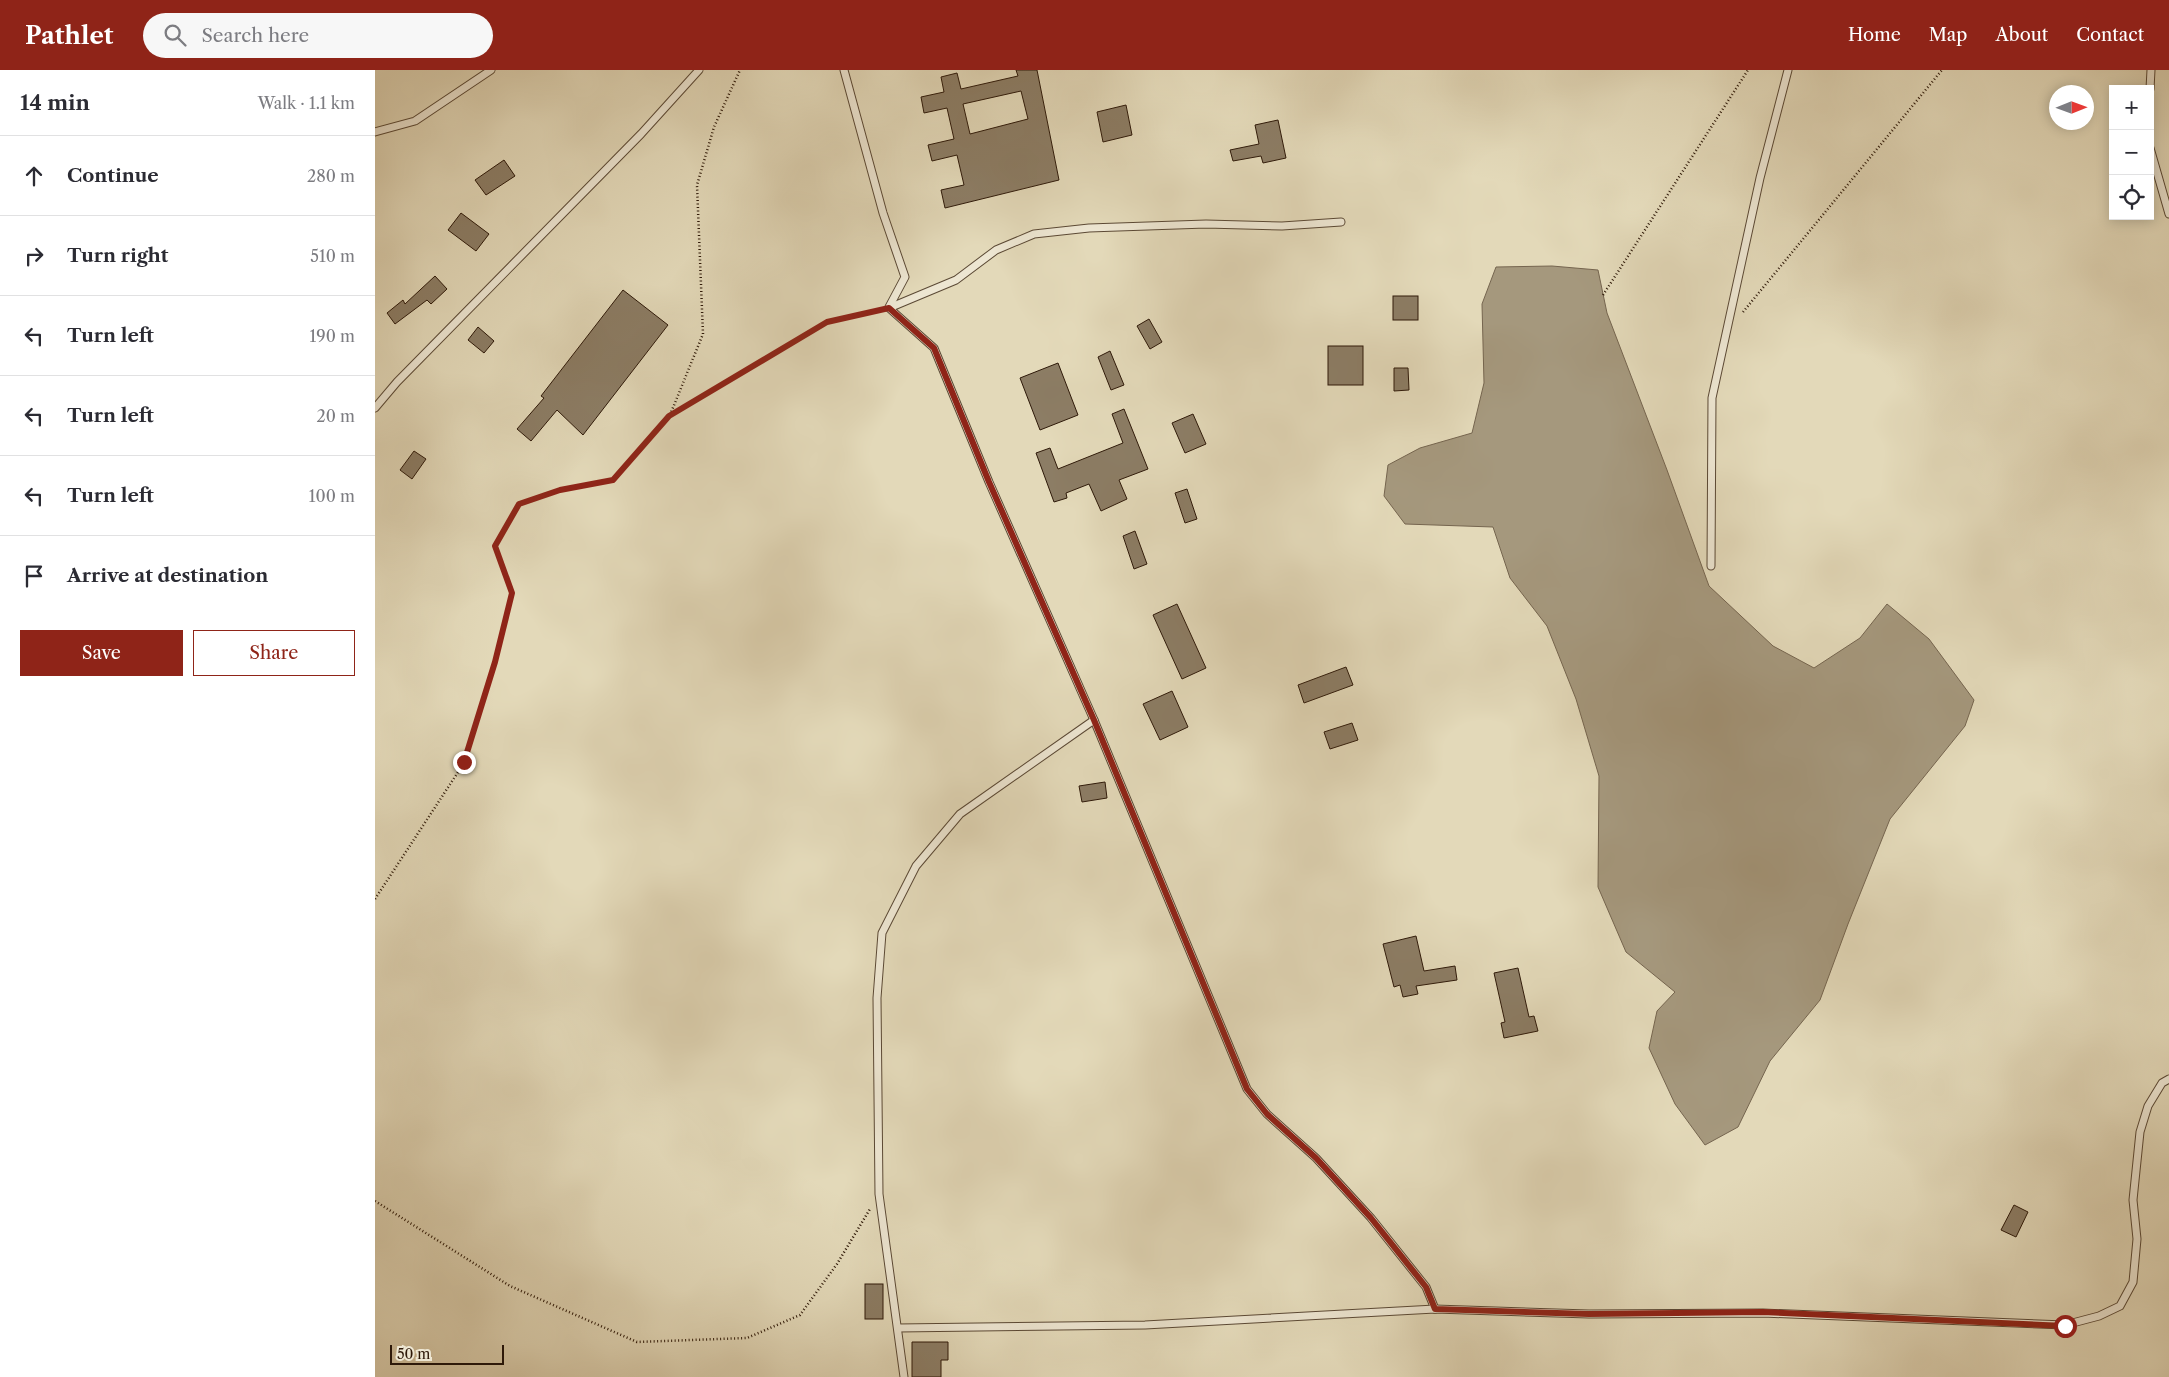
<!DOCTYPE html>
<html lang="en">
<head>
<meta charset="utf-8">
<style>
	:root { --surface:#fff; --page:#f7f7f7; --text:#2b2b33; --muted:#7c7c81; --line:#e1e1e2; --accent:#8f2418 }
	body { margin:0; font-family:"Libre Caslon Text",serif; background:var(--page); color:var(--text) }
	.controls { position:absolute; right:15px; top:15px; display:grid; overflow:hidden; border-radius:0px; box-shadow:0 2px 12px #0003 }
	.controls button { width:45px; height:45px; display:grid; place-items:center; padding:0; border:0; border-bottom:1px solid var(--line); background:var(--surface); color:var(--text); font:25px sans-serif }
	.compass { position:absolute; left:1674px; top:15px; width:45px; height:45px; border-radius:50%; background:var(--surface); box-shadow:0 2px 12px #0003; rotate:89deg }
	.scale { position:absolute; left:15px; bottom:12px; width:114px; box-sizing:border-box; padding-left:5px; border:2px solid #2e1909; border-top:0; font-size:14px; line-height:18px; white-space:nowrap; color:#2e1909; -webkit-text-stroke:4px #ede6d2; paint-order:stroke }
	.stop { position:absolute; width:15px; height:15px; margin:-11px; border:4px solid #8f2418; border-radius:50%; background:#fff }
	.stop.end { background:#8f2418; border-color:#fff; box-shadow:0 1px 5px #0008 }
	.list { margin:0; padding:0; list-style:none }
	h2 { display:flex; justify-content:space-between; align-items:center; height:65px; margin:0; padding:0 20px; font-size:21px }
	h2 small { font-size:16px; font-weight:400; color:var(--muted) }
	.list li { display:grid; grid-template-columns:32px 1fr auto; gap:15px; align-items:center; box-sizing:border-box; height:80px; padding:0 20px; border-top:1px solid var(--line) }
	.list b { display:block; font-size:19px; white-space:nowrap }
	.list em { font-size:16px; font-style:normal; color:var(--muted) }
	.actions { display:flex; gap:10px; padding:15px 20px }
	.actions a { flex:1; padding:11px 0; border:1px solid var(--accent); border-radius:0px; text-align:center; font-size:18px; color:var(--accent) }
	.actions .main { background:var(--accent); color:#fff }
	.icon { flex:none; width:28px; height:28px; fill:none; stroke:currentColor; stroke-width:2; stroke-linecap:round; stroke-linejoin:round }
	.map { position:relative; flex:none; width:1794px; height:1307px; overflow:hidden }
	header { display:flex; align-items:center; gap:30px; box-sizing:border-box; height:70px; padding:0 25px; background:var(--accent); color:#fff }
	header strong { font-size:24px }
	nav { display:flex; gap:28px; margin-inline-start:auto; font-size:18px }
	.search { width:350px; height:45px; background:var(--page); display:flex; align-items:center; gap:12px; box-sizing:border-box; padding:0 18px; border-radius:28px; color:var(--muted); font-size:19px }
	main { display:flex }
	aside { flex:1; background:var(--surface) }
	.map>svg:first-child { display:block }
</style>
</head>
<body>
<header>
<strong>Pathlet</strong>
<div class="search"><svg class="icon" aria-label="search" viewBox="0 0 24 24"><circle cx="10" cy="10" r="6"/><path d="M15 15l6 6"/></svg>Search here</div>
<nav><a>Home</a><a>Map</a><a>About</a><a>Contact</a></nav>
</header>
<main>
<aside>
<h2>14 min<small>Walk · 1.1 km</small></h2>
<ul class="list">
<li><svg class="icon" aria-label="ahead" viewBox="0 0 24 24"><path d="M12 20V5M6 11l6-6 6 6"/></svg><div><b>Continue</b></div><em>280 m</em></li>
<li><svg class="icon" aria-label="right" viewBox="0 0 24 24"><path d="M7 20v-9h11M14 6l5 5-5 5"/></svg><div><b>Turn right</b></div><em>510 m</em></li>
<li><svg class="icon" aria-label="left" viewBox="0 0 24 24"><path d="M17 20v-9H6M10 6l-5 5 5 5"/></svg><div><b>Turn left</b></div><em>190 m</em></li>
<li><svg class="icon" aria-label="left" viewBox="0 0 24 24"><path d="M17 20v-9H6M10 6l-5 5 5 5"/></svg><div><b>Turn left</b></div><em>20 m</em></li>
<li><svg class="icon" aria-label="left" viewBox="0 0 24 24"><path d="M17 20v-9H6M10 6l-5 5 5 5"/></svg><div><b>Turn left</b></div><em>100 m</em></li>
<li><svg class="icon" aria-label="arrive" viewBox="0 0 24 24"><path d="M6 21V4h12l-3 4 3 4H6"/></svg><div><b>Arrive at destination</b></div></li>
</ul>
<div class="actions"><a class="main">Save</a><a>Share</a></div>
</aside>
<div class="map">
<svg width="1794" height="1307" viewBox="0 0 1794 1307">
	<rect width="100%" height="100%" fill="#e3d9b9"/>
	<filter id="stains"><feTurbulence type="fractalNoise" baseFrequency=".004" numOctaves="4"/><feColorMatrix values="0 0 0 0 .2 0 0 0 0 .09 0 0 0 0 .02 0 0 0 .5 -.17"/></filter>
	<radialGradient id="worn" r=".72"><stop offset=".6" stop-color="#630" stop-opacity="0"/><stop offset="1" stop-color="#630" stop-opacity=".3"/></radialGradient>
	<polygon fill="#a5987d" stroke="#75654f" points="1177,196 1223,200 1232,243 1292,400 1334,516 1398,576 1439,598 1485,568 1512,534 1554,569 1599,630 1590,656 1515,749 1473,854 1445,930 1395,991 1363,1057 1330,1075 1300,1034 1274,978 1282,941 1300,922 1251,882 1223,817 1224,706 1201,629 1172,556 1135,508 1118,457 1030,454 1009,426 1013,395 1045,378 1097,363 1109,313 1107,234 1121,197"/>
	<g fill="#8c7d65" stroke="#2e1909" fill-rule="evenodd">
		<path d="M641,0h21l22,110 -114,28 -4,-18 23,-5 -7,-30 -25,6 -4,-16 26,-6 -7,-31 -23,5 -3,-16 23,-5 -3,-15 16,-4 4,16 57,-13zM646,21l7,28 -58,15 -7,-30z"/>
		<polygon points="751,35 757,65 728,72 722,42"/>
		<polygon points="903,50 911,88 888,93 886,86 858,91 855,80 884,74 880,55"/>
		<polygon points="129,90 140,106 111,125 100,110"/>
		<polygon points="86,143 114,164 101,181 73,160"/>
		<polygon points="60,206 72,219 56,234 52,230 20,254 12,243 28,230 30,234"/>
		<polygon points="248,220 293,255 208,365 182,340 156,371 142,359 169,328 166,326"/>
		<rect x="1018" y="226" width="25" height="24"/>
		<polygon points="774,249 787,272 775,279 762,256"/>
		<polygon points="103,257 119,271 109,283 93,270"/>
		<rect x="953" y="276" width="35" height="39"/>
		<polygon points="735,281 749,315 736,320 723,287"/>
		<polygon points="683,293 703,345 665,360 645,308"/>
		<polygon points="1019,298 1033,298 1034,320 1019,321"/>
		<polygon points="749,339 773,399 744,410 752,429 726,441 714,414 691,423 692,428 679,432 661,383 675,378 683,399 748,373 737,344"/>
		<polygon points="818,344 831,374 810,383 797,353"/>
		<polygon points="39,381 51,389 37,409 25,400"/>
		<polygon points="812,419 822,449 810,453 800,423"/>
		<polygon points="760,461 772,494 759,499 748,466"/>
		<polygon points="802,534 831,598 807,609 778,545"/>
		<polygon points="971,597 978,615 929,633 923,615"/>
		<polygon points="797,621 813,657 785,670 768,634"/>
		<polygon points="977,653 983,670 955,679 949,662"/>
		<polygon points="730,712 732,728 707,732 704,716"/>
		<polygon points="1041,866 1049,901 1080,896 1082,910 1041,916 1043,924 1028,927 1025,915 1019,917 1008,874"/>
		<polygon points="1143,898 1154,947 1159,946 1163,961 1129,968 1126,953 1130,952 1119,903"/>
		<polygon points="1639,1135 1653,1142 1641,1167 1626,1160"/>
		<rect x="490" y="1214" width="18" height="35"/>
		<polygon points="537,1272 573,1272 573,1290 566,1290 566,1307 537,1307"/>
	</g>
	<g fill="none" stroke-linecap="round" stroke-linejoin="round">
		<defs>
			<g id="service">
				<polyline points="469,0 508,143 530,207 514,237"/>
				<polyline points="1775,19 1776,0"/>
				<polyline points="0,62 40,51 116,0"/>
				<polyline points="1775,78 1794,144"/>
				<polyline points="966,152 907,156 831,154 714,158 659,164 621,180 581,210 514,238 559,278 614,412 719,650 872,1019 892,1044 941,1088 996,1148 1051,1217 1060,1239"/>
				<polyline points="0,338 22,312 266,64 324,0"/>
				<polyline points="1336,496 1337,328 1385,108 1413,0"/>
				<polyline points="523,1258 770,1255 1060,1239 1214,1244 1388,1243 1690,1255 1724,1246 1745,1236 1758,1212 1762,1169 1758,1130 1765,1062 1773,1036 1787,1013 1794,1009"/>
				<polyline points="529,1307 504,1124 502,928 507,863 541,796 585,744 719,650"/>
			</g>
		</defs>
		<use href="#service" stroke="#5b4935" stroke-width="9"/>
		<g stroke="#2e1909" stroke-width="2.5" stroke-dasharray="1 2.5" stroke-linecap="butt">
			<polyline points="1228,225 1373,0"/>
			<polyline points="1368,242 1567,0"/>
			<polyline points="295,345 328,264 322,115 339,57 365,0"/>
			<polyline points="0,829 89,693 120,592 137,523 121,476 144,433 185,420 238,410 294,346 452,252 503,241"/>
			<polyline points="0,1131 135,1216 262,1272 372,1268 425,1245 462,1194 495,1139"/>
		</g>
		<use href="#service" stroke="#ede6d2" stroke-width="7"/>
	</g>
	<g fill="none" stroke-linecap="round" stroke-linejoin="round">
		<polyline stroke="#8f2418" stroke-width="6" points="89,692 120,592 137,523 120,476 144,434 185,420 238,410 294,346 452,252 514,238 559,278 614,412 719,650 872,1019 892,1044 941,1088 996,1148 1051,1217 1060,1239 1214,1244 1388,1242 1690,1256"/>
	</g>
	<rect width="100%" height="100%" filter="url(#stains)"/>
	<rect width="100%" height="100%" fill="url(#worn)"/>
</svg>
<div class="controls">
<button>+</button>
<button>−</button>
<button><svg class="icon" aria-label="locate" viewBox="0 0 24 24"><circle cx="12" cy="12" r="6"/><path d="M12 2v4M12 18v4M2 12h4M18 12h4"/></svg></button>
</div>
<svg class="compass" viewBox="-18 -18 36 36"><path d="M0-13l5 13h-10z" fill="#e53935"/><path d="M0 13l5-13h-10z" fill="#7c7c81"/></svg>
<div class="scale">50 m</div>
<div class="stop" style="left:1690px;top:1256px"></div>
<div class="stop end" style="left:89px;top:692px"></div>
</div>
</main>
</body>
</html>
